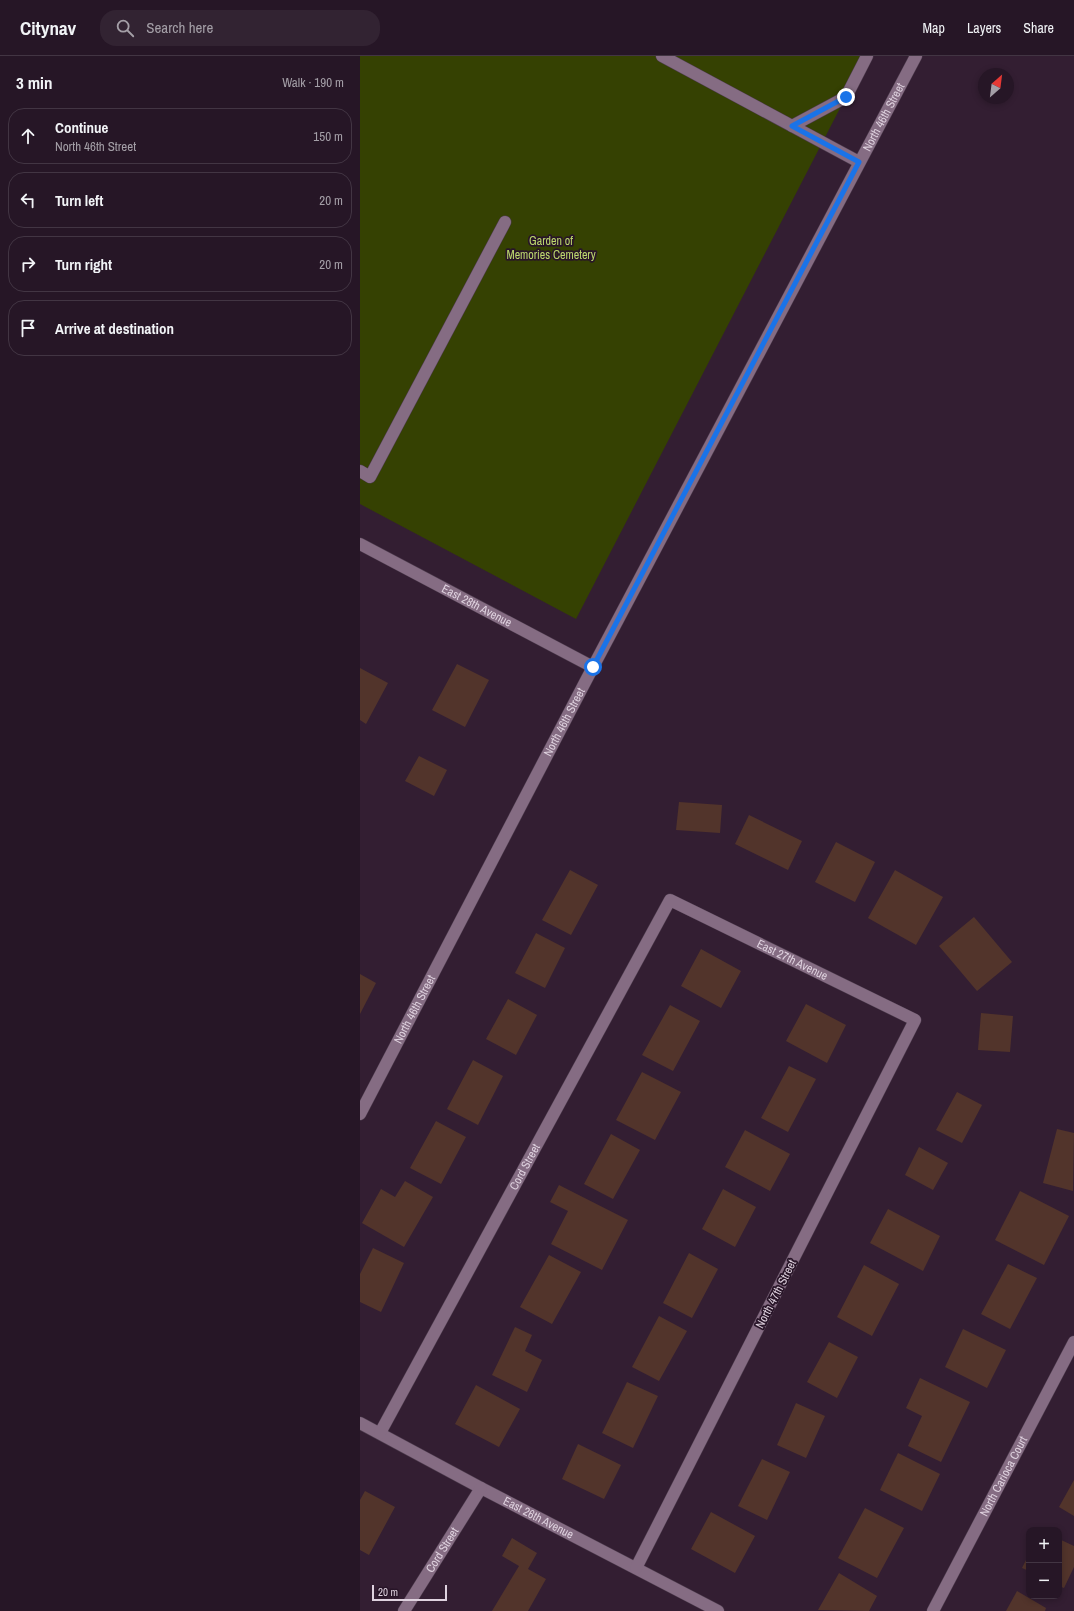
<!DOCTYPE html>
<html lang="en">
<head>
<meta charset="utf-8">
<style>
	:root { --surface:#261626; --page:#322332; --text:#f1f3f6; --muted:#a49fa7; --line:#423543 }
	body { margin:0; font-family:"Archivo Narrow",sans-serif; background:var(--page); color:var(--text) }
	.controls { position:absolute; right:12px; bottom:12px; display:grid; overflow:hidden; border-radius:8px; box-shadow:0 2px 6px #0003 }
	.controls button { width:36px; height:36px; display:grid; place-items:center; padding:0; border:0; border-bottom:1px solid var(--line); background:var(--surface); color:var(--text); font:20px sans-serif }
	.compass { position:absolute; left:618px; top:12px; width:36px; height:36px; border-radius:50%; background:var(--surface); box-shadow:0 2px 6px #0003; rotate:28deg }
	.scale { position:absolute; left:12px; bottom:10px; width:75px; box-sizing:border-box; padding-left:4px; border:2px solid #dfd2df; border-top:0; font-size:11px; line-height:14px; white-space:nowrap; color:#dfd2df; -webkit-text-stroke:3px #281528; paint-order:stroke }
	.stop { position:absolute; width:12px; height:12px; margin:-9px; border:3px solid #1a73e8; border-radius:50%; background:#fff }
	.stop.end { background:#1a73e8; border-color:#fff; box-shadow:0 1px 4px #0008 }
	.list { margin:0; padding:0; list-style:none }
	h2 { display:flex; justify-content:space-between; align-items:center; height:52px; margin:0; padding:0 16px; font-size:17px }
	h2 small { font-size:13px; font-weight:400; color:var(--muted) }
	.list li { display:grid; grid-template-columns:26px 1fr auto; gap:12px; align-items:center; box-sizing:border-box; height:56px; margin:0 8px 8px; padding:0 8px; border:1px solid var(--line); border-radius:16px }
	.list b { display:block; font-size:15px; white-space:nowrap }
	.list p { margin:0; font-size:13px; white-space:nowrap; color:var(--muted) }
	.list em { font-size:13px; font-style:normal; color:var(--muted) }
	.icon { flex:none; width:22px; height:22px; fill:none; stroke:currentColor; stroke-width:2; stroke-linecap:round; stroke-linejoin:round }
	.map { position:relative; flex:none; width:714px; height:1555px; overflow:hidden }
	header { display:flex; align-items:center; gap:24px; box-sizing:border-box; height:56px; padding:0 20px; background:var(--surface); border-bottom:1px solid var(--line) }
	header strong { font-size:19px }
	nav { display:flex; gap:22px; margin-inline-start:auto; font-size:14px }
	.search { width:280px; height:36px; background:var(--page); display:flex; align-items:center; gap:10px; box-sizing:border-box; padding:0 14px; border-radius:16px; color:var(--muted); font-size:15px }
	main { display:flex }
	aside { flex:1; background:var(--surface) }
	.map>svg:first-child { display:block }
</style>
</head>
<body>
<header>
<strong>Citynav</strong>
<div class="search"><svg class="icon" aria-label="search" viewBox="0 0 24 24"><circle cx="10" cy="10" r="6"/><path d="M15 15l6 6"/></svg>Search here</div>
<nav><a>Map</a><a>Layers</a><a>Share</a></nav>
</header>
<main>
<aside>
<h2>3 min<small>Walk · 190 m</small></h2>
<ul class="list">
<li><svg class="icon" aria-label="ahead" viewBox="0 0 24 24"><path d="M12 20V5M6 11l6-6 6 6"/></svg><div><b>Continue</b><p>North 46th Street</p></div><em>150 m</em></li>
<li><svg class="icon" aria-label="left" viewBox="0 0 24 24"><path d="M17 20v-9H6M10 6l-5 5 5 5"/></svg><div><b>Turn left</b></div><em>20 m</em></li>
<li><svg class="icon" aria-label="right" viewBox="0 0 24 24"><path d="M7 20v-9h11M14 6l5 5-5 5"/></svg><div><b>Turn right</b></div><em>20 m</em></li>
<li><svg class="icon" aria-label="arrive" viewBox="0 0 24 24"><path d="M6 21V4h12l-3 4 3 4H6"/></svg><div><b>Arrive at destination</b></div></li>
</ul>
</aside>
<div class="map">
<svg width="714" height="1555" viewBox="0 0 714 1555">
	<rect width="100%" height="100%" fill="#331e32"/>
	<polygon fill="#354102" points="0,0 507,0 216,563 0,448"/>
	<g fill="#52342b">
		<polygon points="97,608 129,624 105,671 72,654"/>
		<polygon points="0,612 28,627 6,668 0,664"/>
		<polygon points="59,700 87,714 74,740 45,725"/>
		<polygon points="319,746 362,749 360,777 316,774"/>
		<polygon points="389,759 442,785 428,814 375,788"/>
		<polygon points="476,786 515,806 495,846 455,826"/>
		<polygon points="210,814 238,829 211,879 182,864"/>
		<polygon points="535,814 583,841 556,889 508,862"/>
		<polygon points="614,861 652,906 617,935 579,890"/>
		<polygon points="176,877 205,892 185,932 155,917"/>
		<polygon points="341,893 381,915 361,952 321,930"/>
		<polygon points="0,918 16,927 0,958"/>
		<polygon points="148,943 177,959 156,999 126,983"/>
		<polygon points="446,948 486,969 467,1007 426,985"/>
		<polygon points="310,949 340,965 313,1015 282,999"/>
		<polygon points="621,957 653,960 650,996 618,994"/>
		<polygon points="113,1004 143,1020 118,1069 87,1053"/>
		<polygon points="429,1010 456,1023 428,1076 401,1062"/>
		<polygon points="282,1016 321,1036 295,1084 256,1064"/>
		<polygon points="597,1036 622,1049 602,1087 576,1074"/>
		<polygon points="76,1065 106,1081 81,1128 50,1112"/>
		<polygon points="697,1073 714,1077 713,1135 683,1127"/>
		<polygon points="385,1074 430,1098 410,1135 365,1111"/>
		<polygon points="251,1078 280,1094 253,1143 224,1128"/>
		<polygon points="559,1091 588,1107 573,1134 545,1119"/>
		<polygon points="45,1125 73,1141 44,1191 2,1167 21,1133 35,1141"/>
		<polygon points="199,1129 268,1164 242,1214 191,1188 208,1155 190,1146"/>
		<polygon points="363,1133 396,1151 375,1191 342,1173"/>
		<polygon points="660,1135 709,1160 684,1209 635,1184"/>
		<polygon points="528,1153 580,1180 563,1215 510,1187"/>
		<polygon points="13,1192 44,1207 21,1256 0,1246 0,1218"/>
		<polygon points="329,1197 358,1213 332,1262 303,1247"/>
		<polygon points="189,1199 221,1216 192,1268 160,1251"/>
		<polygon points="648,1208 677,1222 650,1273 621,1258"/>
		<polygon points="504,1209 539,1228 512,1280 477,1261"/>
		<polygon points="299,1260 327,1275 299,1325 272,1311"/>
		<polygon points="155,1271 172,1279 165,1295 182,1304 167,1336 132,1319"/>
		<polygon points="603,1273 646,1294 627,1332 585,1311"/>
		<polygon points="469,1286 498,1301 477,1342 447,1326"/>
		<polygon points="560,1322 610,1346 581,1406 548,1390 562,1360 546,1352"/>
		<polygon points="267,1326 298,1340 273,1392 242,1377"/>
		<polygon points="116,1329 160,1353 139,1391 95,1368"/>
		<polygon points="436,1347 465,1360 446,1402 417,1389"/>
		<polygon points="218,1388 261,1409 244,1443 202,1423"/>
		<polygon points="538,1397 580,1418 562,1455 520,1434"/>
		<polygon points="402,1403 430,1416 407,1464 378,1450"/>
		<polygon points="714,1424 714,1460 699,1451"/>
		<polygon points="5,1435 35,1451 9,1499 0,1494 0,1444"/>
		<polygon points="505,1452 544,1472 517,1522 478,1502"/>
		<polygon points="351,1456 395,1480 375,1517 331,1493"/>
		<polygon points="152,1482 177,1497 168,1513 186,1523 168,1555 132,1555 159,1510 142,1500"/>
		<polygon points="699,1483 714,1490 714,1511 704,1532 699,1530"/>
		<polygon points="669,1498 669,1515 662,1512"/>
		<polygon points="479,1517 517,1540 509,1555 458,1554"/>
		<polygon points="657,1535 686,1552 685,1555 646,1555"/>
	</g>
	<g fill="none" stroke-linecap="round" stroke-linejoin="round">
		<defs>
			<g id="lane">
				<polyline points="302,0 499,106"/>
				<polyline points="432,70 486,41 507,0"/>
				<polyline points="0,415 10,421 145,166"/>
			</g>
			<g id="street">
				<path id="s1" d="M0,488l233,123"/>
				<path id="s2" d="M0,1058l233,-447 323,-611"/>
				<path id="s3" d="M0,1367l121,65 237,123"/>
				<path id="s4" d="M20,1377l290,-533 245,120 -279,548"/>
				<path id="s5" d="M44,1555l77,-123"/>
				<path id="s6" d="M573,1555l141,-269"/>
			</g>
		</defs>
		<use href="#lane" stroke="#4d3c4d" stroke-width="13"/>
		<use href="#street" stroke="#4d3c4d" stroke-width="13"/>
		<use href="#lane" stroke="#856c83" stroke-width="12"/>
		<use href="#street" stroke="#856c83" stroke-width="12"/>
	</g>
	<g fill="none" stroke-linecap="round" stroke-linejoin="round">
		<polyline stroke="#1a73e8" stroke-width="5" points="233,611 499,106 432,70 486,41"/>
	</g>
	<g text-anchor="middle" dominant-baseline="central" stroke-width="3.5" stroke-linejoin="round" paint-order="stroke">
		<g font-size="12" fill="#dfd2df" stroke="#281528">
			<text stroke="none"><textPath href="#s2" startOffset="1126">North 46th Street</textPath></text>
			<text stroke="none"><textPath href="#s1" startOffset="132">East 28th Avenue</textPath></text>
			<text stroke="none"><textPath href="#s2" startOffset="442">North 46th Street</textPath></text>
			<text stroke="none"><textPath href="#s4" startOffset="743">East 27th Avenue</textPath></text>
			<text stroke="none"><textPath href="#s2" startOffset="118">North 46th Street</textPath></text>
			<text stroke="none"><textPath href="#s4" startOffset="303">Cord Street</textPath></text>
			<text transform="translate(416 1238) rotate(-63)">North 47th Street</text>
			<text stroke="none"><textPath href="#s6" startOffset="152">North Carioca Court</textPath></text>
			<text stroke="none"><textPath href="#s3" startOffset="202">East 26th Avenue</textPath></text>
			<text stroke="none"><textPath href="#s5" startOffset="72">Cord Street</textPath></text>
		</g>
		<g font-size="12" fill="#bcd76d" stroke="#281528">
			<text x="191" y="185">Garden of<tspan x="191" dy="14">Memories Cemetery</tspan></text>
		</g>
	</g>
</svg>
<div class="controls">
<button>+</button>
<button>−</button>
</div>
<svg class="compass" viewBox="-18 -18 36 36"><path d="M0-13l5 13h-10z" fill="#e53935"/><path d="M0 13l5-13h-10z" fill="#a49fa7"/></svg>
<div class="scale">20 m</div>
<div class="stop" style="left:233px;top:611px"></div>
<div class="stop end" style="left:486px;top:41px"></div>
</div>
</main>
</body>
</html>
